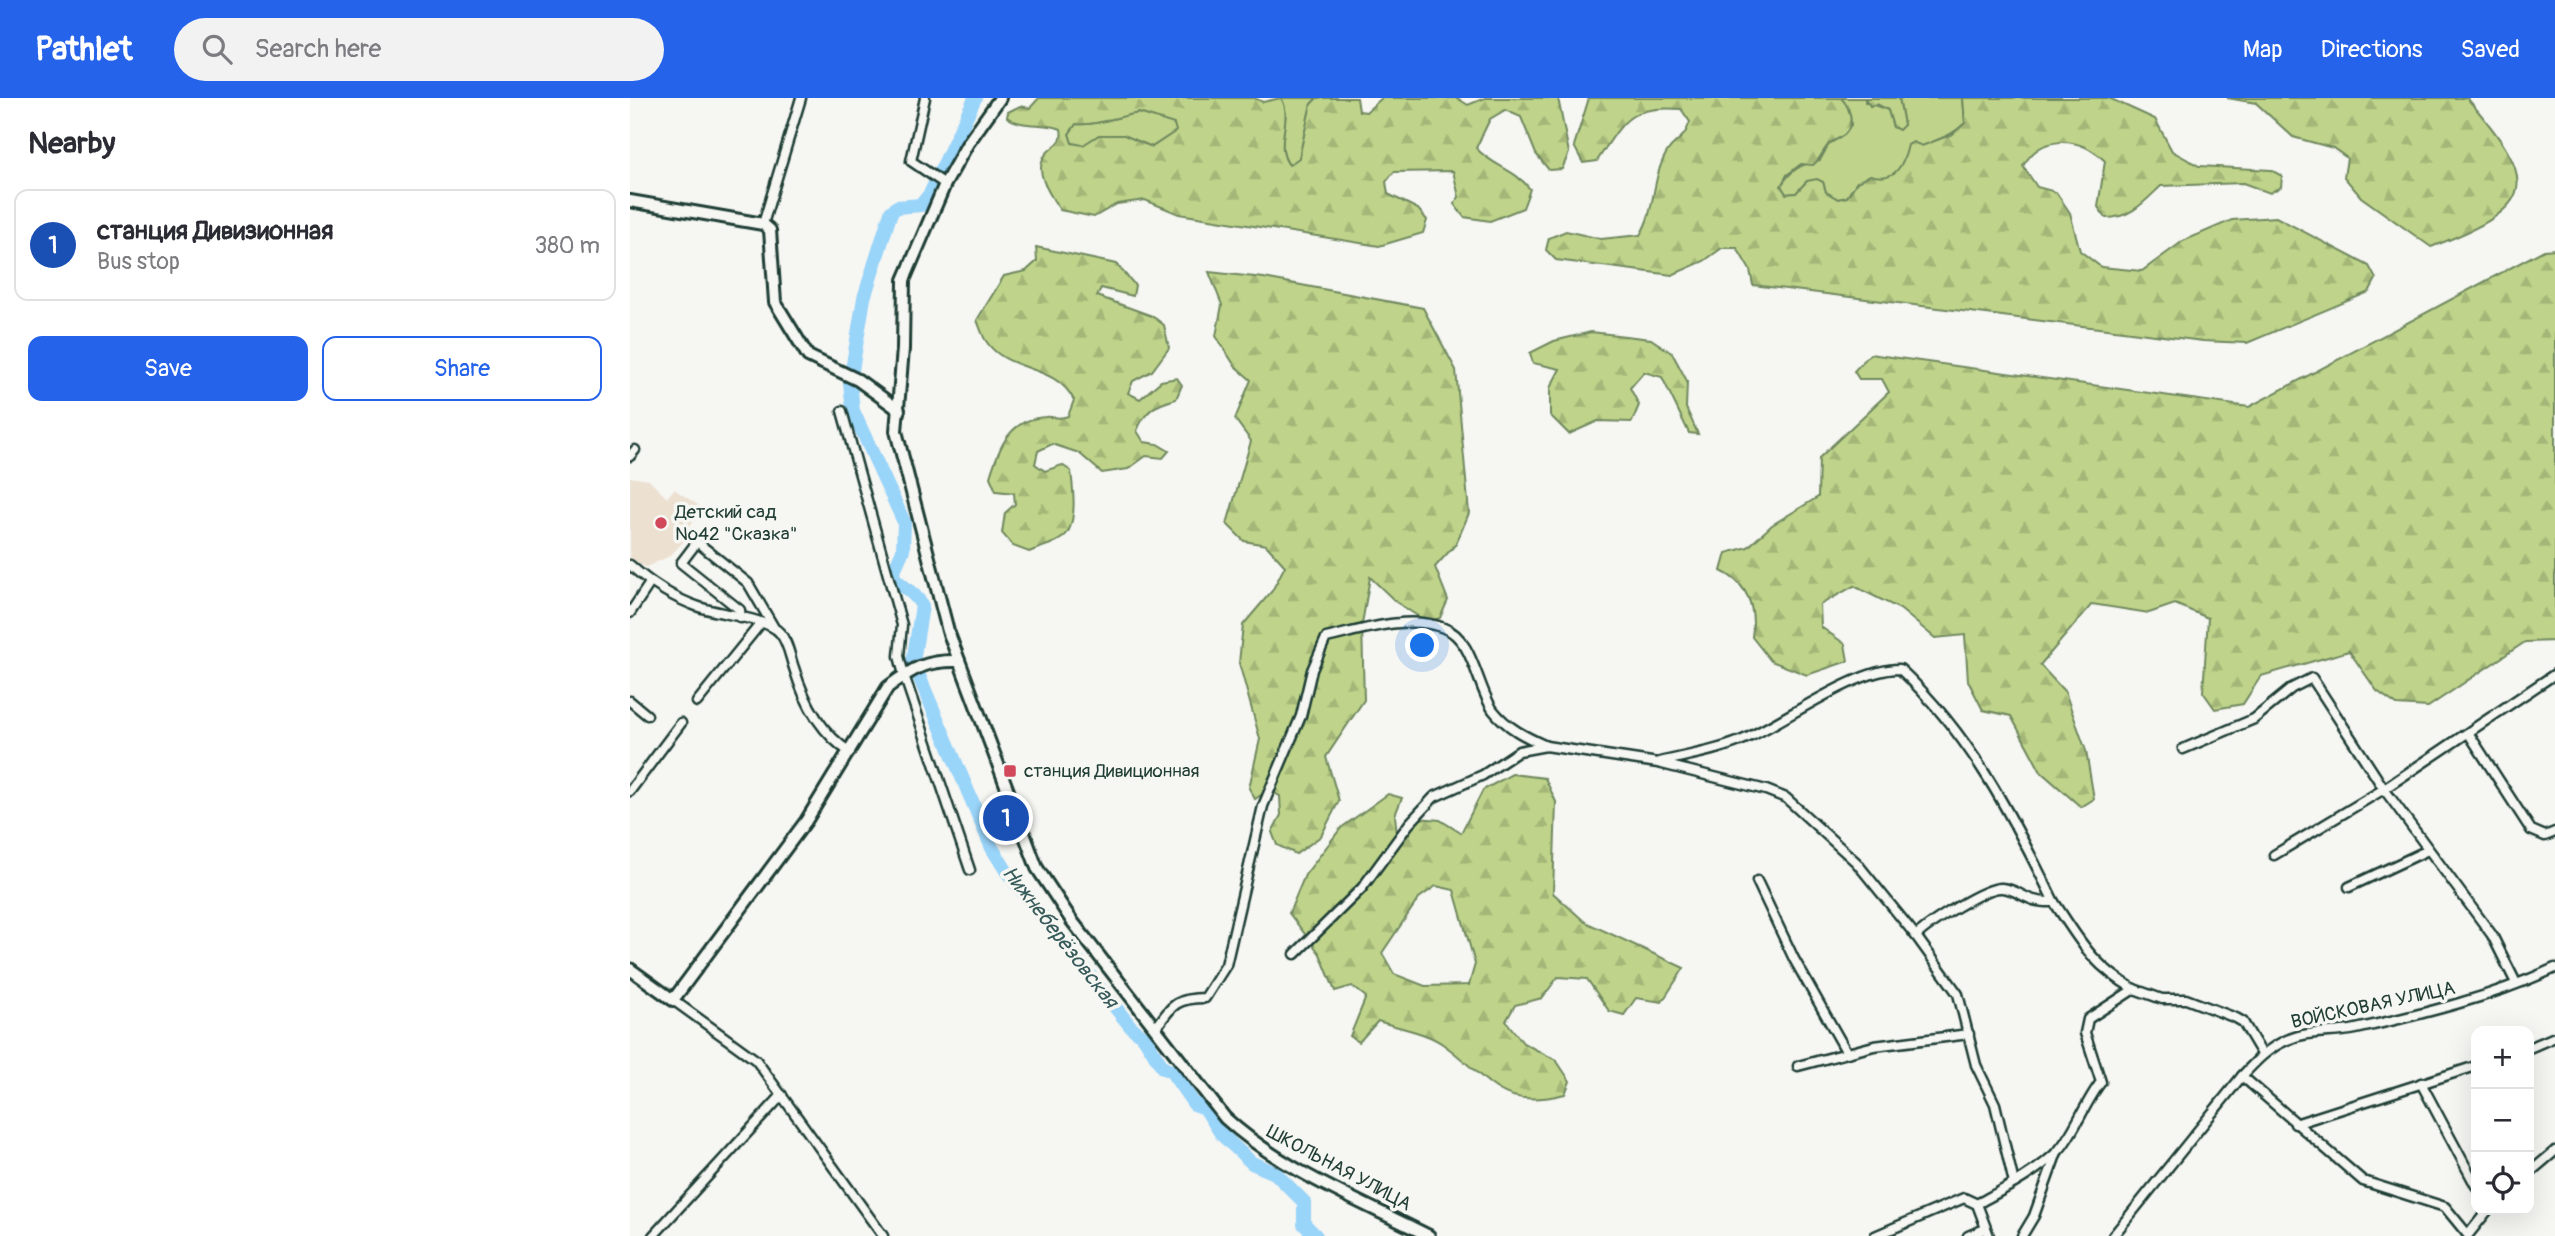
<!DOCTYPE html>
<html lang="en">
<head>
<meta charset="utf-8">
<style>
	:root { --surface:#fff; --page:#f2f2f3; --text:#2b2b33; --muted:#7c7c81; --line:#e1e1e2; --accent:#2563eb }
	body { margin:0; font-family:Pangolin,sans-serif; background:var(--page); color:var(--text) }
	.controls { position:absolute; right:21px; bottom:21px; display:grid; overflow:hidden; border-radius:14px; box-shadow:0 7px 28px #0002 }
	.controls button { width:63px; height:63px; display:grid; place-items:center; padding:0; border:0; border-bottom:2px solid var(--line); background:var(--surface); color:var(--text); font:35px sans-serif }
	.you { position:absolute; left:793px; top:548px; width:24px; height:24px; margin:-18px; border:5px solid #fff; border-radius:50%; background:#1a73e8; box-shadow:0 0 0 10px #1a73e833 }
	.badge { display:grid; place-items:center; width:46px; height:46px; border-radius:50%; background:var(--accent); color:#fff; font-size:23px; font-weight:700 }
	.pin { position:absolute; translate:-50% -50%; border:4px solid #fff; box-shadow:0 2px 7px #0006 }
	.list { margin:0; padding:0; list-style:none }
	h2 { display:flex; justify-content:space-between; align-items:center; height:91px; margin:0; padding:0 28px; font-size:30px }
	h2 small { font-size:23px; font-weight:400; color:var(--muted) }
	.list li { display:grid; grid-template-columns:46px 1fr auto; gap:21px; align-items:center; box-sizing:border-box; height:112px; margin:0 14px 14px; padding:0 14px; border:2px solid var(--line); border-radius:14px }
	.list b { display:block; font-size:26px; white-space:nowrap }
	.list p { margin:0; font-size:23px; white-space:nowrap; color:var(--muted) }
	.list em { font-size:23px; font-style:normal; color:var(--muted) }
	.actions { display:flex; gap:14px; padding:21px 28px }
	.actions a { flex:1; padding:16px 0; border:2px solid var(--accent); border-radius:14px; text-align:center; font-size:24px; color:var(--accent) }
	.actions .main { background:var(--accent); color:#fff }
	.icon { flex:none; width:38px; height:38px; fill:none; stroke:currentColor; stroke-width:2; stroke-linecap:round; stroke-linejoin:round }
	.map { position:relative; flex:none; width:1925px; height:1138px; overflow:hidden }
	header { display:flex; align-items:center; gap:42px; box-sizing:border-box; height:98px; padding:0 35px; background:var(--accent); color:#fff }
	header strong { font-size:33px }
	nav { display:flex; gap:38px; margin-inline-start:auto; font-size:24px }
	.search { width:490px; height:63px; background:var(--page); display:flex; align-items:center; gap:18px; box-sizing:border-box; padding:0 24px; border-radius:38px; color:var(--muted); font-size:26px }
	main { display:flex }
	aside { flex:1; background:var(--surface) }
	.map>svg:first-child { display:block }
</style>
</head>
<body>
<header>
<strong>Pathlet</strong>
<div class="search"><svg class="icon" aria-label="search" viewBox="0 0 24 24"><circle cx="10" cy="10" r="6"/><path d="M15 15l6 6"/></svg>Search here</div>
<nav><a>Map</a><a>Directions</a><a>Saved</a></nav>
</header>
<main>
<aside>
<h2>Nearby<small></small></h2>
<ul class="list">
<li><span class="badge" style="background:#1a4fb4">1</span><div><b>станция Дивизионная</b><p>Bus stop</p></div><em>380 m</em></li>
</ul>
<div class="actions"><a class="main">Save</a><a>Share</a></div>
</aside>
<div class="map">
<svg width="1925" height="1138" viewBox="0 0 1925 1138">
	<defs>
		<pattern id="forest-firs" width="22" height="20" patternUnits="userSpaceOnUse" patternTransform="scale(1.75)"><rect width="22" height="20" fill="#bfd48a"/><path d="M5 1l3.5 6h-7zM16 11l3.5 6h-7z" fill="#a4b778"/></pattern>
	</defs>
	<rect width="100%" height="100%" fill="#f6f6f2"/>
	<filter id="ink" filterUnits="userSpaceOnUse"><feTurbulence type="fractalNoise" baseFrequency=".0143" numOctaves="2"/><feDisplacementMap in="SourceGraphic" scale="14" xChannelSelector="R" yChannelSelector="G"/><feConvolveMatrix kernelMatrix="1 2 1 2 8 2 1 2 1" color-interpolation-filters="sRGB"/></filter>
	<g filter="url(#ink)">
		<polygon fill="#ece0d1" points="0,379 19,382 37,400 44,391 74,411 51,438 54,443 40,458 16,469 0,462"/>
		<g fill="#bfd48a" stroke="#6f885f" stroke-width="2">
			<path d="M651,0h36l-6,6 -12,54 -4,6 -6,1c-16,-20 5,-47 -8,-67z"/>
			<path d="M1211,0h24v4l23,8 5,17 11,-2 -5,-27h64l2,25c-17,16 -25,14 -44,24 -11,6 -19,18 -27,28l-37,7 -10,15 -9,2 -12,-7 -3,-10 -16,-1 -11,12 -10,1 -5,-8c10,-17 21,-22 39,-26l9,-16 16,-10 6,-9 -1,-11z"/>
			<path d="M509,15l35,10 3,8 -25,16 -29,-12h-24l-16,11 -11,-3 -3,-9 7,-10c20,2 42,-8 63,-11z"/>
		</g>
		<g fill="url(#forest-firs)" stroke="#6f885f" stroke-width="2" fill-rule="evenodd">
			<path d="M409,0h215l9,4 18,-4c13,20 -8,47 8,67l10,-7 12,-54 6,-6h40l2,13 7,1 16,-14h75l11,7 17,-7h73l11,55 -7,16 -13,1 -13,-16 -15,-37 -16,-7 -15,9 -14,29c16,18 40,22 54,41l-7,19 -33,13 -26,-4 -10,-13 5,-7 -6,-26 -59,1 -8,10 2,12 30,15 9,11 -4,13 -44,13 -200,-32 -34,-14 -28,4 -23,13 -34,-7c-9,-14 -28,-39 -14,-56 8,-10 18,-10 15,-25 -16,-7 -40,-1 -54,-12l1,-5 12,-6 10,2zM509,15l35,11 2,7 -24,16 -28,-12h-25l-16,10 -11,-2 -3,-9 7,-10c20,2 42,-8 63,-11z"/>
			<path d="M959,0h252c9,9 14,26 4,36 -4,4 -10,6 -15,9 -7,6 -9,16 -17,22l-12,-1 -14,11 -6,11 5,8 10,-1 11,-12 10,-2 6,3 3,10 12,7 9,-2 10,-15 13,-7c25,7 33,-8 38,-30l5,-3 9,4 31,-12 12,-11 -2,-25h146l46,21 17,32 27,15 72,4 11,6 -1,11 -11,6 -27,-10 -82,3c-17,16 -30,32 -55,32l-8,-11 7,-46c-25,-24 -63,-28 -82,5l14,21 19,5 14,21 10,38 21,16 41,4 41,-30 49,-21 44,-3 93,49 7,13 -7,13 -122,51 -44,-2 -450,-56 -3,-15 -13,-22h-15l-18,13 -32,14 -116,-15 -10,-10 3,-12 17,-7 35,8 39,-4c16,-25 11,-56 27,-83 9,-14 16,-10 23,-30l-9,-13c-52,-4 -57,11 -84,52l-14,2 -9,-17z"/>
			<polygon points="1235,0 1269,0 1274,27 1269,32 1263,29 1258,12 1247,6 1240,8"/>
			<path d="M1597,0h240c73,85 72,108 -36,149l-70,-50 -17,-20 3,-19 -14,-10 -40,-11 -37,-34z"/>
			<path d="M406,149l80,17 19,21 -2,11 -32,-8 -4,8 55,20 12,9 5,23 -17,23 -19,10 -5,12 12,6 21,-18 16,-3 5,7 -6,14c-21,6 -31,11 -39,32l7,11 13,2 12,7 -6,7 -17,-2 -18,13 -26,4 -23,-20 -27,-9 -14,7 -3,13 10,7 17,-6 9,6c2,18 6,44 -3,61 -7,11 -28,15 -39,20l-16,-6 -11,-13 3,-20 10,-9 -1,-11 -18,-2 -6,-14c9,-30 20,-59 56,-60 9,-1 12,3 22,-1l6,-16c-20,-38 -66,-26 -88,-59 -4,-6 -6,-14 -9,-21l27,-44 22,-5 11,-10z"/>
			<path d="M1925,151v392l-30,1 -97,65 -31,-2 -20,-14 -28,-40 -88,25 -18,28 -28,5 -12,-17 5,-74 -33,-14 -26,9 -57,-9 -52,61 25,27 21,59 8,48 -13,8 -40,-35 -30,-56 -28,-6 -15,-29 -3,-46 -30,3 -35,-29 -46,-23 -34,19 1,22 24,17 3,17 -41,14 -36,-14 -19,-24c4,-29 -3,-53 -31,-66l5,-18 22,-6 24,-22 46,-28 1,-39 70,-66 -7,-13h-23l-5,-8 16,-17 379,53 295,-157z"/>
			<polygon points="579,174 634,180 793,210 826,272 839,415 826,446 805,469 818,502 810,520 797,524 766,504 740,479 732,526 734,602 696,659 709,703 691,738 666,756 647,747 642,734 651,717 650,698 639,692 625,701 619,690 630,641 609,565 613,527 642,493 655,468 636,447 614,443 597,426 621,343 605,321 621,282 605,268 586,238 592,207"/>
			<polygon points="961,234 1021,241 1042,255 1057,283 1056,310 1068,336 1059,335 1032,279 1014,274 1000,290 1009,307 1002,324 968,323 939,336 920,317 920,290 930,271 903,265 900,255 924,243"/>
			<path d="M882,676l33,4 11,24 -3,91 32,29 99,46 -22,34 -26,-4 -12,17 -15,-4 -22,-32 -29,-2 -16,21 -27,7 -9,16 17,22 33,17 14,21 -5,13c-67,17 -74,-15 -121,-49 -17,-13 -46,-17 -66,-24l-19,21 -9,-6 16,-39 -14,-11 -17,5 -15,-37 -31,-41 16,-38 36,-47 47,-34 14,4 -7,17 3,31 20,-28 22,2 21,13 22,-43zM806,788l18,4 21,74 -6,21 -44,1 -31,-12 -12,-21 37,-55z"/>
		</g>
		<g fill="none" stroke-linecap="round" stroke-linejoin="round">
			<path stroke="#99d4f9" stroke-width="14" d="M345,0l-45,96 -9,11 -24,2 -6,5 -27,86 -14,84 3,29 51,111 -1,28 -11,25c8,12 23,16 30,31l-9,56 79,186 15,24 124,155 13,10 19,31 8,3 23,33 11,4 17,27 30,28 23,10 29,29v22l12,12"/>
			<defs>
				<g id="minor">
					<polyline points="295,0 281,63 315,86"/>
					<polyline points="133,126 171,0"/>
					<polyline points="212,313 272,527 269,558 274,577 340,772"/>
					<polyline points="0,358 5,352"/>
					<path d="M0,467c20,18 43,33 69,42 19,7 69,11 81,26 8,9 10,24 14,35 10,33 26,65 56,84"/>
					<polyline points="0,515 20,485"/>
					<polyline points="111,520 110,512 51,465 67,444 118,485 143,528"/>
					<polyline points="0,603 17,617"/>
					<polyline points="67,604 131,525"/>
					<polyline points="1839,636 1901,732 1915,738 1925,734"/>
					<polyline points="1553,651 1624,621 1662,590 1682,580 1754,691 1862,837 1886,885"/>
					<path d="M1030,664c29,-7 62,-12 89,-25 39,-18 109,-69 151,-68 72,68 111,145 154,233"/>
					<polyline points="0,693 51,625"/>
					<polyline points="1644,757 1754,691 1925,576"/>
					<polyline points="1127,783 1164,861 1216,953"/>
					<polyline points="1719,789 1798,752"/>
					<polyline points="665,856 732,790 779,726 804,699 853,677 889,653 916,648 1028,665 1136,692 1156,700 1226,764 1286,838"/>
					<polyline points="43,902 126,962 253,1138"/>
					<path d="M526,930c16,-23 20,-30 49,-30l21,-33 37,-159 38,-90 11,-46 14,-32c36,-8 82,-24 118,-10 29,10 33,59 49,82 14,18 33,27 53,36"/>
					<polyline points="1899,950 1925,939"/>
					<polyline points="1168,968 1244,948 1339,936"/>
					<polyline points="1612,978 1733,1083 1815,1109 1838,1137 1858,1112"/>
					<polyline points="1791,985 1846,1088"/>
					<polyline points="1665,1026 1846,968"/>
					<polyline points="1899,1075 1925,1053"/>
					<path d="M1384,1085l-19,-79 -19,-39 -18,-71 -42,-58c12,-12 70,-50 86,-48 20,2 21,15 52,14 27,40 37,62 80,87"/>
					<polyline points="23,1138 152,997"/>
					<polyline points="1245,1138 1334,1100 1347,1106"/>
					<polyline points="1338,1138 1355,1131"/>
					<path d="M1359,1138l-12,-32c27,-15 59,-31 81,-53 15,-15 27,-49 43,-69l-16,-49 3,-14 46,-30 28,10h24l50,19 7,4 19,32"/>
					<polyline points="1392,1138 1404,1118 1427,1054"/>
					<path d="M1483,1138l129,-160c14,-15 26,-28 45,-36 22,-10 46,-6 69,-11 67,-15 136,-32 199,-61"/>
				</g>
				<g id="tertiary">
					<path d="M370,0l-32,45 -23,41 -41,96 -1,69 -7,82 52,200 89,237 35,53 153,197c58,53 135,83 204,118"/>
					<polyline points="0,103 133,126 140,132 145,204 178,258 228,282 269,312"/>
					<path d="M0,871l43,31 133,-179 82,-134c25,-19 39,-27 71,-26"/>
				</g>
			</defs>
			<use href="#minor" stroke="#1f3d34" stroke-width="13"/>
			<use href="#tertiary" stroke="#1f3d34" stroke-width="16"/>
			<use href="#minor" stroke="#f6f6f2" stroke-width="8"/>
			<use href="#tertiary" stroke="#f6f6f2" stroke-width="10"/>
		</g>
	</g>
	<g fill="#d1495b" stroke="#f6f6f2" stroke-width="2.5">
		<circle cx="31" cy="425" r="7"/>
		<rect x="373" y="666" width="14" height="14" rx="3.5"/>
	</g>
	<g text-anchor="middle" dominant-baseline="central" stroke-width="7" stroke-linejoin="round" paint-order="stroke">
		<g font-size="19" fill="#1f3d34" stroke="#f6f6f2" text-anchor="start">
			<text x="45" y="414">Детский сад<tspan x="45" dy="22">№42 "Сказка"</tspan></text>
			<text x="394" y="673">станция Дивиционная</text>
		</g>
		<g font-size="19" fill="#1f3d34" stroke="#f6f6f2">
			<text transform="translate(1743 907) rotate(-12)">ВОЙСКОВАЯ УЛИЦА</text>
			<text transform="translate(709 1070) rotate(28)">ШКОЛЬНАЯ УЛИЦА</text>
		</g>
		<g font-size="21" font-style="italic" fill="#375b5b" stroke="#f6f6f2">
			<text transform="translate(430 839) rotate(52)">Нижнеберёзовская</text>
		</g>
	</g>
</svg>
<div class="controls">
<button>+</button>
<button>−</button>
<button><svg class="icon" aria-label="locate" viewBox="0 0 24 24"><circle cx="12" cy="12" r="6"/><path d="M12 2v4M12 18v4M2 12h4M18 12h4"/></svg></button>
</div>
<div class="you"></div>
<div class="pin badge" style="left:376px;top:720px;background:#1a4fb4">1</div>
</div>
</main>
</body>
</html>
